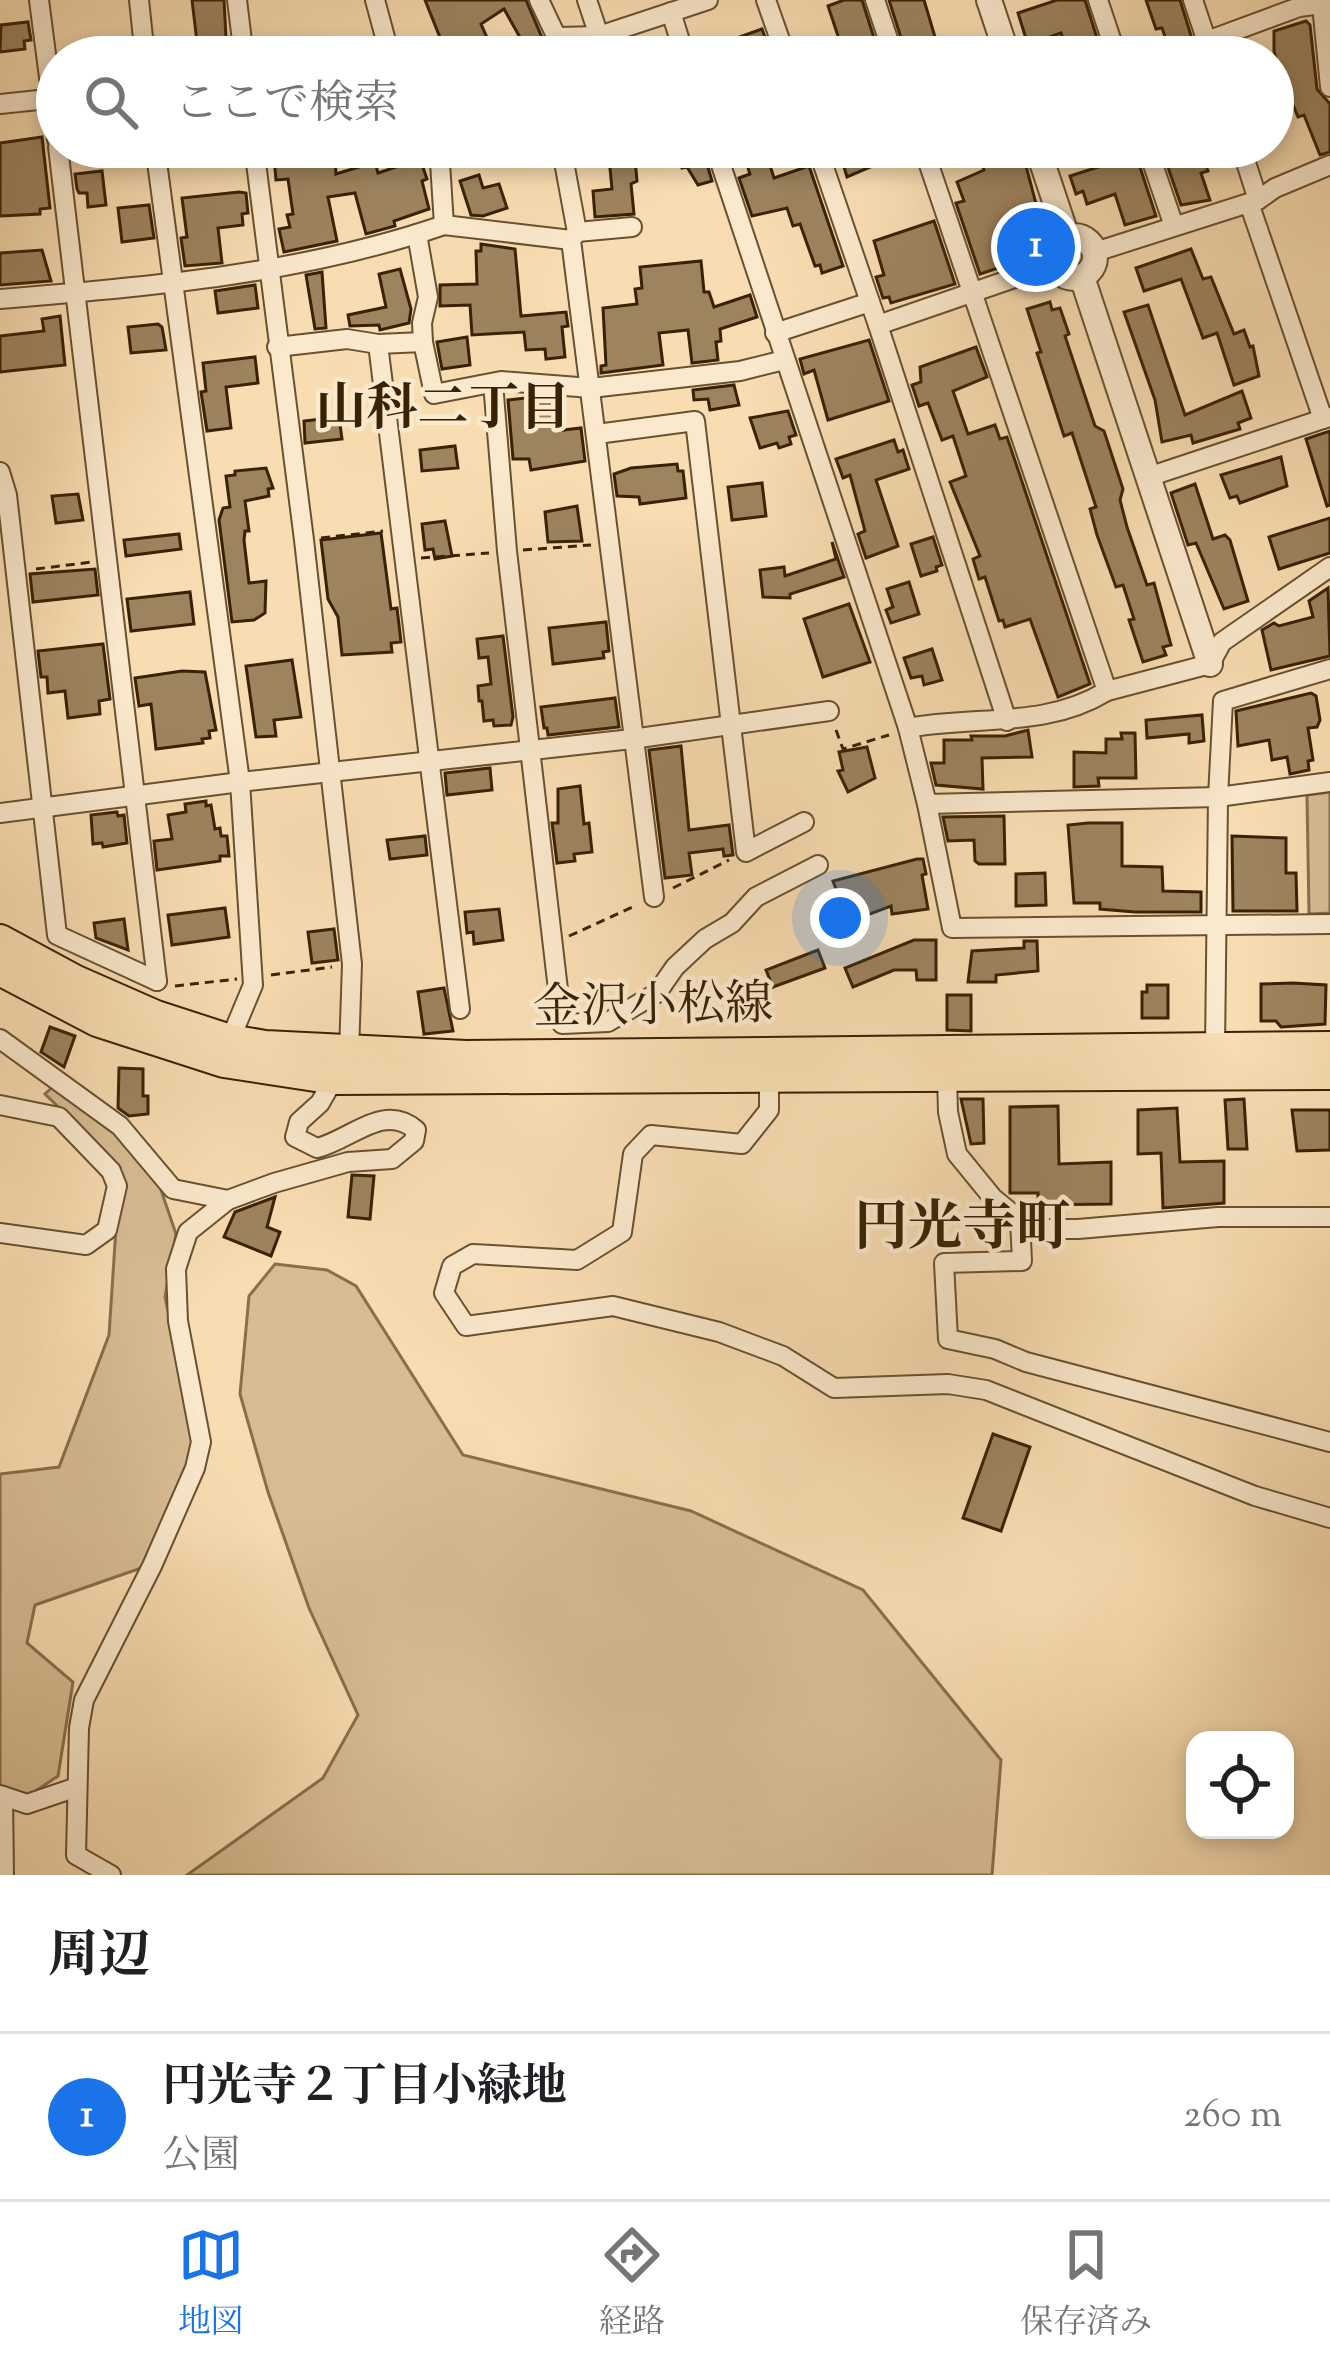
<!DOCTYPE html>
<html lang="ja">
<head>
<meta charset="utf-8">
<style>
	:root { --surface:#fff; --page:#f6f6f6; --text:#202124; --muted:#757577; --line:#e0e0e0; --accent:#1a73e8 }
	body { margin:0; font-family:"Sorts Mill Goudy","Noto Serif JP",serif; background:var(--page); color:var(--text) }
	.controls { position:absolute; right:36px; bottom:36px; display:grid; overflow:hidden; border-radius:24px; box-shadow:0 6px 18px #0003 }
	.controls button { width:108px; height:108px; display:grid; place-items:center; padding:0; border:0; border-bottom:3px solid var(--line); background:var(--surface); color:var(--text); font:60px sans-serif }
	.you { position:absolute; left:840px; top:918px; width:42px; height:42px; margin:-30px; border:9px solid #fff; border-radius:50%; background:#1a73e8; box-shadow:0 0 0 18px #1a73e833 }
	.badge { display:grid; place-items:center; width:78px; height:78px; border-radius:50%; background:var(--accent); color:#fff; font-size:39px; font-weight:700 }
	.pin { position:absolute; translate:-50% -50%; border:6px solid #fff; box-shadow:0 3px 12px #0006 }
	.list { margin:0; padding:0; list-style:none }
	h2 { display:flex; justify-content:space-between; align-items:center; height:156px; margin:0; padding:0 48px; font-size:51px }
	h2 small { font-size:39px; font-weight:400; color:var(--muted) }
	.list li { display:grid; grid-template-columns:78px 1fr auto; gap:36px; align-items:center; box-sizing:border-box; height:168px; padding:0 48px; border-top:3px solid var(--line) }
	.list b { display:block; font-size:45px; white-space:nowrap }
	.list p { margin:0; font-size:39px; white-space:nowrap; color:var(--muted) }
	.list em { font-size:39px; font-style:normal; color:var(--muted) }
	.icon { flex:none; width:66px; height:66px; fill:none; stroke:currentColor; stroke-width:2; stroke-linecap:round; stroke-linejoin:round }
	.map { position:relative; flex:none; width:1330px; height:1875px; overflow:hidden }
	.search { position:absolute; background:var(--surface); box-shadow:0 6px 18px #0003; left:36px; right:36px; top:36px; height:132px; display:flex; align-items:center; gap:30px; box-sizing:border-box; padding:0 42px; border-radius:66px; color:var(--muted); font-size:45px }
	.sheet { height:324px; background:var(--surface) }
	nav { display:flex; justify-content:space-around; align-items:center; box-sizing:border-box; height:168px; border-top:3px solid var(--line); background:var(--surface); font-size:33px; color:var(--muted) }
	nav a { display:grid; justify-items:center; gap:6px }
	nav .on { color:var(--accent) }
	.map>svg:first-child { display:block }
</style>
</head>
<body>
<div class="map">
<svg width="1330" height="1875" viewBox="0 0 1330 1875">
	<rect width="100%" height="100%" fill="#f9ddb2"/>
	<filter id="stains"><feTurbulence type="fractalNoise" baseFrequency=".00167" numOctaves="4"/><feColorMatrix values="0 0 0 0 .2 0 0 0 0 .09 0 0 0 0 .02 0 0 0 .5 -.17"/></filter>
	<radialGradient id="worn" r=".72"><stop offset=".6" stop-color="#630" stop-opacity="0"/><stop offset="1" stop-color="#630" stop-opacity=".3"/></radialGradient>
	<g fill="#d8bd94" stroke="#88704c" stroke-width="3">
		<polygon points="1330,792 1330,913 1309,914 1307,795"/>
		<polygon points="54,1086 118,1132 160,1187 176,1234 165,1297 196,1442 147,1566 35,1605 27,1643 73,1682 58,1776 25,1798 0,1789 0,1474 59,1467 109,1335 120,1167 45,1094"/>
		<polygon points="275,1264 327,1270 356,1286 463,1455 691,1511 863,1590 1001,1760 992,1875 187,1875 323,1778 358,1715 309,1608 268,1492 240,1394 249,1296"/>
	</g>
	<g fill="#9d835e" stroke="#392204" stroke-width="3">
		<polygon points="192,0 224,0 227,57 158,57 157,47 197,42"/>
		<polygon points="425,0 526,0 543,40 526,48 504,9 481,24 488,40 473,49 469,39 445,50"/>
		<polygon points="844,0 862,0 880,57 803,57 802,54 840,42 828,6"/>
		<polygon points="889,0 924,0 941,57 907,57"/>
		<polygon points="1057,0 1085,0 1103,57 1069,57 1061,33 1028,45 1018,13"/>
		<polygon points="1146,0 1180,0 1193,42 1188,44 1193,57 1172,57 1162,28 1156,29"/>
		<polygon points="1306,21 1310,25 1317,89 1330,104 1330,152 1320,155 1304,115 1298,117 1293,105 1288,107 1274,51 1274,31"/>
		<polygon points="28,22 31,40 24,41 25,49 0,52 1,25"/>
		<polygon points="762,29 772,57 708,57 734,46 731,40"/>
		<polygon points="42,137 50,208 40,209 40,214 0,216 0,143"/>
		<polygon points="273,147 305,147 307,160 335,158 336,174 375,162 378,173 420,159 427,179 422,181 429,209 394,221 395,226 366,234 355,193 328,197 337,241 284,252 279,229 290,227 287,215 293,214 288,179 276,180"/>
		<polygon points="608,147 634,147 637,181 631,184 634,214 595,217 593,191 612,189"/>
		<polygon points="698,147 702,147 712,181 698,185 687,167 682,168 678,153"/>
		<polygon points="741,147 764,147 774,178 809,166 843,266 822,273 820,265 815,266 800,224 793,226 787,208 752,216 739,178 750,174"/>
		<polygon points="838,147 910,147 910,150 847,177"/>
		<polygon points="991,147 1021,147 1039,215 1000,227 1010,264 980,274 956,203 964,201 957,182 984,170 978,152"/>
		<polygon points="1161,147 1228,147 1229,155 1205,163 1208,171 1201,173 1210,200 1181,205"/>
		<polygon points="1136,155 1156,216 1125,225 1115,194 1087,204 1083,191 1076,194 1070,176"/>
		<polygon points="102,171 106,205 88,207 87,193 79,193 77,189 75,174"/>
		<polygon points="479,175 483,188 499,184 507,208 483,216 471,215 460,181"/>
		<polygon points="239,192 246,193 248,213 242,214 243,225 218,228 222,263 185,266 181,238 187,237 182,198"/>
		<polygon points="149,205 154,238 122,242 118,208"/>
		<polygon points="934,221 955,284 891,303 889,297 883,298 876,277 884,275 874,241"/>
		<polygon points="481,244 515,249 521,316 566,312 568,326 562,327 565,357 546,359 545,349 526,350 524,332 472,335 470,305 440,306 440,285 477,284 476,251 481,251"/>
		<polygon points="1191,249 1203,279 1211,277 1234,334 1244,330 1250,347 1253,346 1259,376 1234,385 1217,333 1203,338 1181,279 1144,291 1136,268"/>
		<polygon points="42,250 51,281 0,285 0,253"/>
		<polygon points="701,261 704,292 709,292 714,307 750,295 757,317 720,329 721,341 716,342 718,360 692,363 688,330 659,333 663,365 601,373 601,366 606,365 603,308 637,304 635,289 642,288 640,267"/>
		<polygon points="400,269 411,309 409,323 380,330 379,325 350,326 348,315 386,307 379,274"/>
		<polygon points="322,272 326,328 315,329 306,275"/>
		<polygon points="255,285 258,308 218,313 215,291"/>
		<polygon points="1050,302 1052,310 1060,308 1069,334 1065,336 1095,426 1104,431 1123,489 1120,500 1127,527 1147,585 1154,583 1171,645 1163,647 1166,655 1143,662 1129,620 1134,619 1123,585 1116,587 1097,535 1090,509 1096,507 1072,433 1064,436 1037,353 1041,352 1027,309"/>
		<polygon points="1148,305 1185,415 1242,391 1251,418 1238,423 1240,429 1193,443 1191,435 1162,442 1155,400 1124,312"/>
		<polygon points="60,316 65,365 0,372 0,336 44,331 42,319"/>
		<polygon points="158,324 162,327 166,350 131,353 128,327"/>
		<polygon points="467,337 470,365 442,369 437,342"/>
		<polygon points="869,340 889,401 828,420 814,370 804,374 800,359"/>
		<polygon points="976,347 987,377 953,391 968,434 995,425 1000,439 1007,437 1090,684 1058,697 1030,619 1005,627 1003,620 999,621 985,577 979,579 973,559 980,556 950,482 966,476 953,436 942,440 928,403 919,406 912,385 921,382 920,367"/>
		<polygon points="255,357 258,383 226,387 231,428 207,431 201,392 206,391 203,363"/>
		<polygon points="734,385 739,405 710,410 708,399 694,400 693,390"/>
		<polygon points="535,397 560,399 563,430 581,428 585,461 531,470 529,459 513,459 508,400"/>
		<polygon points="788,411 796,435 789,437 791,444 779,448 777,443 760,448 750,418"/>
		<polygon points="339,417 342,439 305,443 304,421"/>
		<polygon points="1330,431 1330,505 1327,506 1306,439"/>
		<polygon points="894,440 898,452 903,450 909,469 876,480 898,546 866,558 858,534 865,531 850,475 843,478 836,459"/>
		<polygon points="455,446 458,468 422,471 420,450"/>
		<polygon points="1281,457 1287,486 1240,503 1237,496 1230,498 1221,475"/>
		<polygon points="677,464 678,471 683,471 686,498 640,504 639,497 617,496 614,474 631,468"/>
		<polygon points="266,468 273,488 268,489 269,496 245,501 249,531 245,531 244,540 249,583 266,581 265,613 254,620 232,622 219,520 223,508 230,507 226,476 235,475 235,471"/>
		<polygon points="762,483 766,516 732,520 728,487"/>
		<polygon points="1195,484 1213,539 1225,535 1230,540 1248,601 1224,609 1196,543 1188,545 1171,493"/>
		<polygon points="78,494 83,520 56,523 52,496"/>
		<polygon points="577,506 582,541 548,542 545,512"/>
		<polygon points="1330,518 1330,553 1279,569 1269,537"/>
		<polygon points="445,521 452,556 435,559 433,549 425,550 422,524"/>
		<polygon points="381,533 391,609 397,608 401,642 391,643 392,652 342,655 338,617 328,599 321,540"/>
		<polygon points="179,534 181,549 126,556 124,540"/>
		<polygon points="933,537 942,565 936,567 937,571 921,576 911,544"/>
		<polygon points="832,542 844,577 790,594 790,598 763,597 760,570 784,567 785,576 836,559"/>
		<polygon points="95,569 98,595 33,602 30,574"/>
		<polygon points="909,582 919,614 891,623 886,610 893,607 887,589"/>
		<polygon points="1328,588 1330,656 1271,670 1262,630 1274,623 1279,626 1313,617 1309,601"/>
		<polygon points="190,592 194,624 131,631 127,599"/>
		<polygon points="849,604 870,662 823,677 804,619"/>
		<polygon points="606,622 609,651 603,652 604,658 553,664 549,628"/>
		<polygon points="503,636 513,717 511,725 494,726 493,720 484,721 482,701 479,701 478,686 491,684 488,657 479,658 477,639"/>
		<polygon points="103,644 110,699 99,701 100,714 68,718 65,691 48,693 47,677 41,677 38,651"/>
		<polygon points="932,649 942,680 924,685 922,676 911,678 904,658"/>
		<polygon points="292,660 301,717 274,720 276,736 256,737 246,666"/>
		<polygon points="182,671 205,672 216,730 209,731 210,738 202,739 203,743 156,749 151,704 139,706 135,678"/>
		<polygon points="1311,693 1316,696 1320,720 1317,727 1308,728 1313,760 1308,761 1309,770 1290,774 1287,757 1272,760 1269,740 1238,746 1236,711"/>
		<polygon points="615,698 619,727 548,735 547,728 544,728 541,707"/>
		<polygon points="1202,715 1204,741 1189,743 1189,734 1147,738 1146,720"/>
		<polygon points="1028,730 1032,757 982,758 983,789 936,785 931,763 944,763 944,740 972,740 971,736 1005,736"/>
		<polygon points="1121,733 1135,733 1136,778 1098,778 1099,786 1074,787 1074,752 1106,753 1106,739 1122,739"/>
		<polygon points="681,746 689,830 729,825 733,855 724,856 723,849 689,853 692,875 665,878 649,750"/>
		<polygon points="867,747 875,778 848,792 838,771 843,770 839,752"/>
		<polygon points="490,768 492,790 447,795 445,773"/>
		<polygon points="580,786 584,824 589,823 592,852 574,854 575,861 557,863 552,823 558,823 558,789"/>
		<polygon points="206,801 206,806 211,805 215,829 220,828 221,836 227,836 229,856 220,856 220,861 157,870 154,841 172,839 168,815 186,812 185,804"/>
		<polygon points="117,812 118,816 124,815 127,843 103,847 102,843 93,844 91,815"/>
		<polygon points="1004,816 1005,864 979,864 975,861 974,840 948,841 943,817"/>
		<polygon points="1088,823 1122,823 1122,866 1162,867 1163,891 1201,892 1201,912 1135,912 1100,909 1100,903 1074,903 1068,825"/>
		<polygon points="425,836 427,855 390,859 387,840"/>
		<polygon points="1232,836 1286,838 1286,873 1296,873 1297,911 1233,911"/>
		<polygon points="917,859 923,859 926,874 922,875 928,909 892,914 891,906 848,922 833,881"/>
		<polygon points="1045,873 1046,905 1016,906 1016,874"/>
		<polygon points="225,908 229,937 172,945 168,915"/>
		<polygon points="499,909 503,940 474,944 473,932 467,933 465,912"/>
		<polygon points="124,919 128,950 96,938 94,923"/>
		<polygon points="334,929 338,960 312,963 308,932"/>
		<polygon points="914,940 936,940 936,980 917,980 916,970 894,970 853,987 845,968"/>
		<polygon points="1024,941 1037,941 1038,971 996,975 996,982 968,982 972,951 1024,948"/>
		<polygon points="818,950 825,968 773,987 766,970"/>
		<polygon points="1293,983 1326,985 1325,1024 1281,1027 1276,1021 1261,1021 1261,984"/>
		<polygon points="1147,985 1168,985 1168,1018 1142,1018 1142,992 1147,992"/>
		<polygon points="444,988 453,1031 424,1034 418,992"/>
		<polygon points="947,995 971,995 971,1031 947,1030"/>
		<polygon points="50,1027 75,1036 64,1067 41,1052"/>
		<polygon points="119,1068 143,1069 143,1096 148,1096 148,1114 129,1116 118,1108"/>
		<polygon points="961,1099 983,1099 984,1143 971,1144"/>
		<polygon points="1244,1099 1247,1149 1228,1149 1225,1100"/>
		<polygon points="1058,1106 1059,1164 1111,1162 1111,1204 1038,1205 1038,1193 1010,1193 1010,1107"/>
		<polygon points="1177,1108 1180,1162 1224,1161 1224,1203 1163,1208 1161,1153 1138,1154 1138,1110"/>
		<polygon points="1292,1110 1330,1110 1330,1150 1297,1151"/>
		<polygon points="352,1175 374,1176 370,1219 348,1217"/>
		<polygon points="275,1197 267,1227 280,1232 271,1256 224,1237 235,1212"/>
		<polygon points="993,1434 1030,1447 1001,1531 963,1518"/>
	</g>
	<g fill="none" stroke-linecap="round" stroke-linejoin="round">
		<defs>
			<g id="minor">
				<polyline points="39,0 57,139"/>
				<polyline points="139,0 145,57"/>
				<polyline points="237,0 244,57"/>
				<polyline points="375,0 389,52 395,57"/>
				<polyline points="539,0 566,57"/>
				<polyline points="587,0 599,36"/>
				<polyline points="766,0 786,57"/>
				<polyline points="875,0 894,57"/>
				<polyline points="1098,0 1117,57"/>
				<polyline points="1193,0 1212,57"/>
				<polyline points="1322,5 1330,87"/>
				<polyline points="671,12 685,57"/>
				<polyline points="558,37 599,36 708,0"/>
				<polyline points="1207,41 1299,7 1330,3"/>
				<polyline points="484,57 503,48"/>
				<polyline points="0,104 57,98"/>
				<polyline points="58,147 157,981"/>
				<polyline points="155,147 240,782 253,985 230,1040"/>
				<polyline points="583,147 564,162 577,232 571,240 654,897"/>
				<polyline points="715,147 908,728 927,804 1218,797 1223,701 1330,669"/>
				<polyline points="817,147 870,302"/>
				<polyline points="1147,147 1174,226"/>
				<polyline points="1241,147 1258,200"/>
				<polyline points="1249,203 1323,419 1330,417"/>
				<polyline points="444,225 571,240"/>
				<polyline points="577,232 632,227"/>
				<polyline points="417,234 428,297 422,323 423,342 434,394 501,381 591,388 740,371 784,360"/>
				<polyline points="1095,252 1258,200 1275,188 1330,165"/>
				<path d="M0,299c149,-12 302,-25 444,-74l-5,-78"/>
				<polyline points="878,325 1007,721"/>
				<polyline points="775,333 870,302 878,325 1055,264"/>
				<polyline points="378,344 460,1009"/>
				<polyline points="277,347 347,339 378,344 423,342"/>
				<polyline points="493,383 507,551 562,1024 608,1022 657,993 675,967 705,939 732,923 756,897 818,865"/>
				<polyline points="597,434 695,421 746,852 804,822"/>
				<polyline points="0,472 7,495 57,935 157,981"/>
				<polyline points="1148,477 1323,419"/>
				<polyline points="1107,691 1210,664 1222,642 1330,567"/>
				<path d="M908,728c68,-13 137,1 199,-37l-184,-544"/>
				<polyline points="927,804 952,928 1330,924"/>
				<polyline points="0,813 240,782 632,739 829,711"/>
				<polyline points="0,1039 120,1126 173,1189 228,1200"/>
				<polyline points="1215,1048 1218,797 1330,782"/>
				<polyline points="947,1077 948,1112 957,1154 993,1198 1031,1229 1078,1229 1218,1217 1330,1217"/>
				<polyline points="769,1078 769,1110 742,1144 651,1135 633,1154 622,1232 577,1260 473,1254 452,1266 444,1293 466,1326 613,1306 719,1332 783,1356 834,1388 948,1384 986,1390 1255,1496 1330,1518"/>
				<polyline points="0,1105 59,1117 111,1171 117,1186 107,1230 86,1245 0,1233"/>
				<polyline points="1020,1220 1022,1261 944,1263 948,1339 995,1349 1026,1362 1330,1442"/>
				<polyline points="0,1795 27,1804 77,1787"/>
				<polyline points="3,1796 4,1875"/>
				<path d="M111,1875l-35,-20 3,-127 5,-28 68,-134 43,-98 6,-26 -23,-121 -2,-52 12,-37 40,-32 46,-17 74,-21 44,-3 22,-18 2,-11c-33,-28 -65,10 -99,18l-22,-11 4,-15 21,-19 29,-51 3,-88 -48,-424 -50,-393"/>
			</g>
			<g id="tertiary">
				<polyline points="989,0 1008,57"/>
				<polyline points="1037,147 1067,237"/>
				<circle cx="1074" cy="257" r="21"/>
				<polyline points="1082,277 1210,664"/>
			</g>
			<g id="primary">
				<polyline points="0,940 74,980 156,1016 230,1040 265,1046 466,1056 1330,1047"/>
				<polyline points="0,970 97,1021 224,1062 335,1079 1330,1074"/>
			</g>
		</defs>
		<use href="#minor" stroke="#695130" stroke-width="22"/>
		<use href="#tertiary" stroke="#695130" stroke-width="28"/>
		<use href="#primary" stroke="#392204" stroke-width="34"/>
		<g stroke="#392204" stroke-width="3" stroke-dasharray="9 6" stroke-linecap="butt">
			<polyline points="321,538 383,531"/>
			<polyline points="523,550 591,545"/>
			<polyline points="421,558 489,553"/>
			<polyline points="36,569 92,562"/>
			<polyline points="836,730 843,749 889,735"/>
			<polyline points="673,888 729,860"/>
			<polyline points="569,936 637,905"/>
			<polyline points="271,975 332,967"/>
			<polyline points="175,986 237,979"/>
		</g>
		<use href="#minor" stroke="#fbe9cd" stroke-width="18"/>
		<use href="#tertiary" stroke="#fbe9cd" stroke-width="24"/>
		<use href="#primary" stroke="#f9ddb2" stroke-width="30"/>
	</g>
	<g text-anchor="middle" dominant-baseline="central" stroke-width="9" stroke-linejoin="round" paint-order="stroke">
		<g font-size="48" fill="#392204" stroke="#fbe9cd">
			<text transform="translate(653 1009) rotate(-1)">金沢小松線</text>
		</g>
		<g font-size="51" font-weight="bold" fill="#392204" stroke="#fbe9cd">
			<text x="443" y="411">山科二丁目</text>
		</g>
		<g font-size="54" font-weight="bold" fill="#392204" stroke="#fbe9cd">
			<text x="962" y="1231">円光寺町</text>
		</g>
	</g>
	<rect width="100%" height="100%" filter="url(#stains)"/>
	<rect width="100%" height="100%" fill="url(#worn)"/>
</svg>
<div class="controls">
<button><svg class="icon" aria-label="locate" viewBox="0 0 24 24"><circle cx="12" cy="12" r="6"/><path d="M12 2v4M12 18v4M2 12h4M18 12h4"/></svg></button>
</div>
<div class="you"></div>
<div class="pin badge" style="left:1036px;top:247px">1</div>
<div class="search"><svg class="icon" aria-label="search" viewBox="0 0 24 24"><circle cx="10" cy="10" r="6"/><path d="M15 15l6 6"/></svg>ここで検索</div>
</div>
<section class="sheet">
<h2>周辺<small></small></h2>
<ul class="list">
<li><span class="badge">1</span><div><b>円光寺２丁目小緑地</b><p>公園</p></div><em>260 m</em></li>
</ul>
</section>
<nav>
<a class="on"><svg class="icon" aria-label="map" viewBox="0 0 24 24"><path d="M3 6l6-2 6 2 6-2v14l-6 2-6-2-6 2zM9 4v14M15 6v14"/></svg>地図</a>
<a><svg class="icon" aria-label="directions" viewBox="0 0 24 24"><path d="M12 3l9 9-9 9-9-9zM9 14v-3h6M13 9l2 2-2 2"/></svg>経路</a>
<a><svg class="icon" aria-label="saved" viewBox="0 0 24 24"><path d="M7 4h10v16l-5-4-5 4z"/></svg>保存済み</a>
</nav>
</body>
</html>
